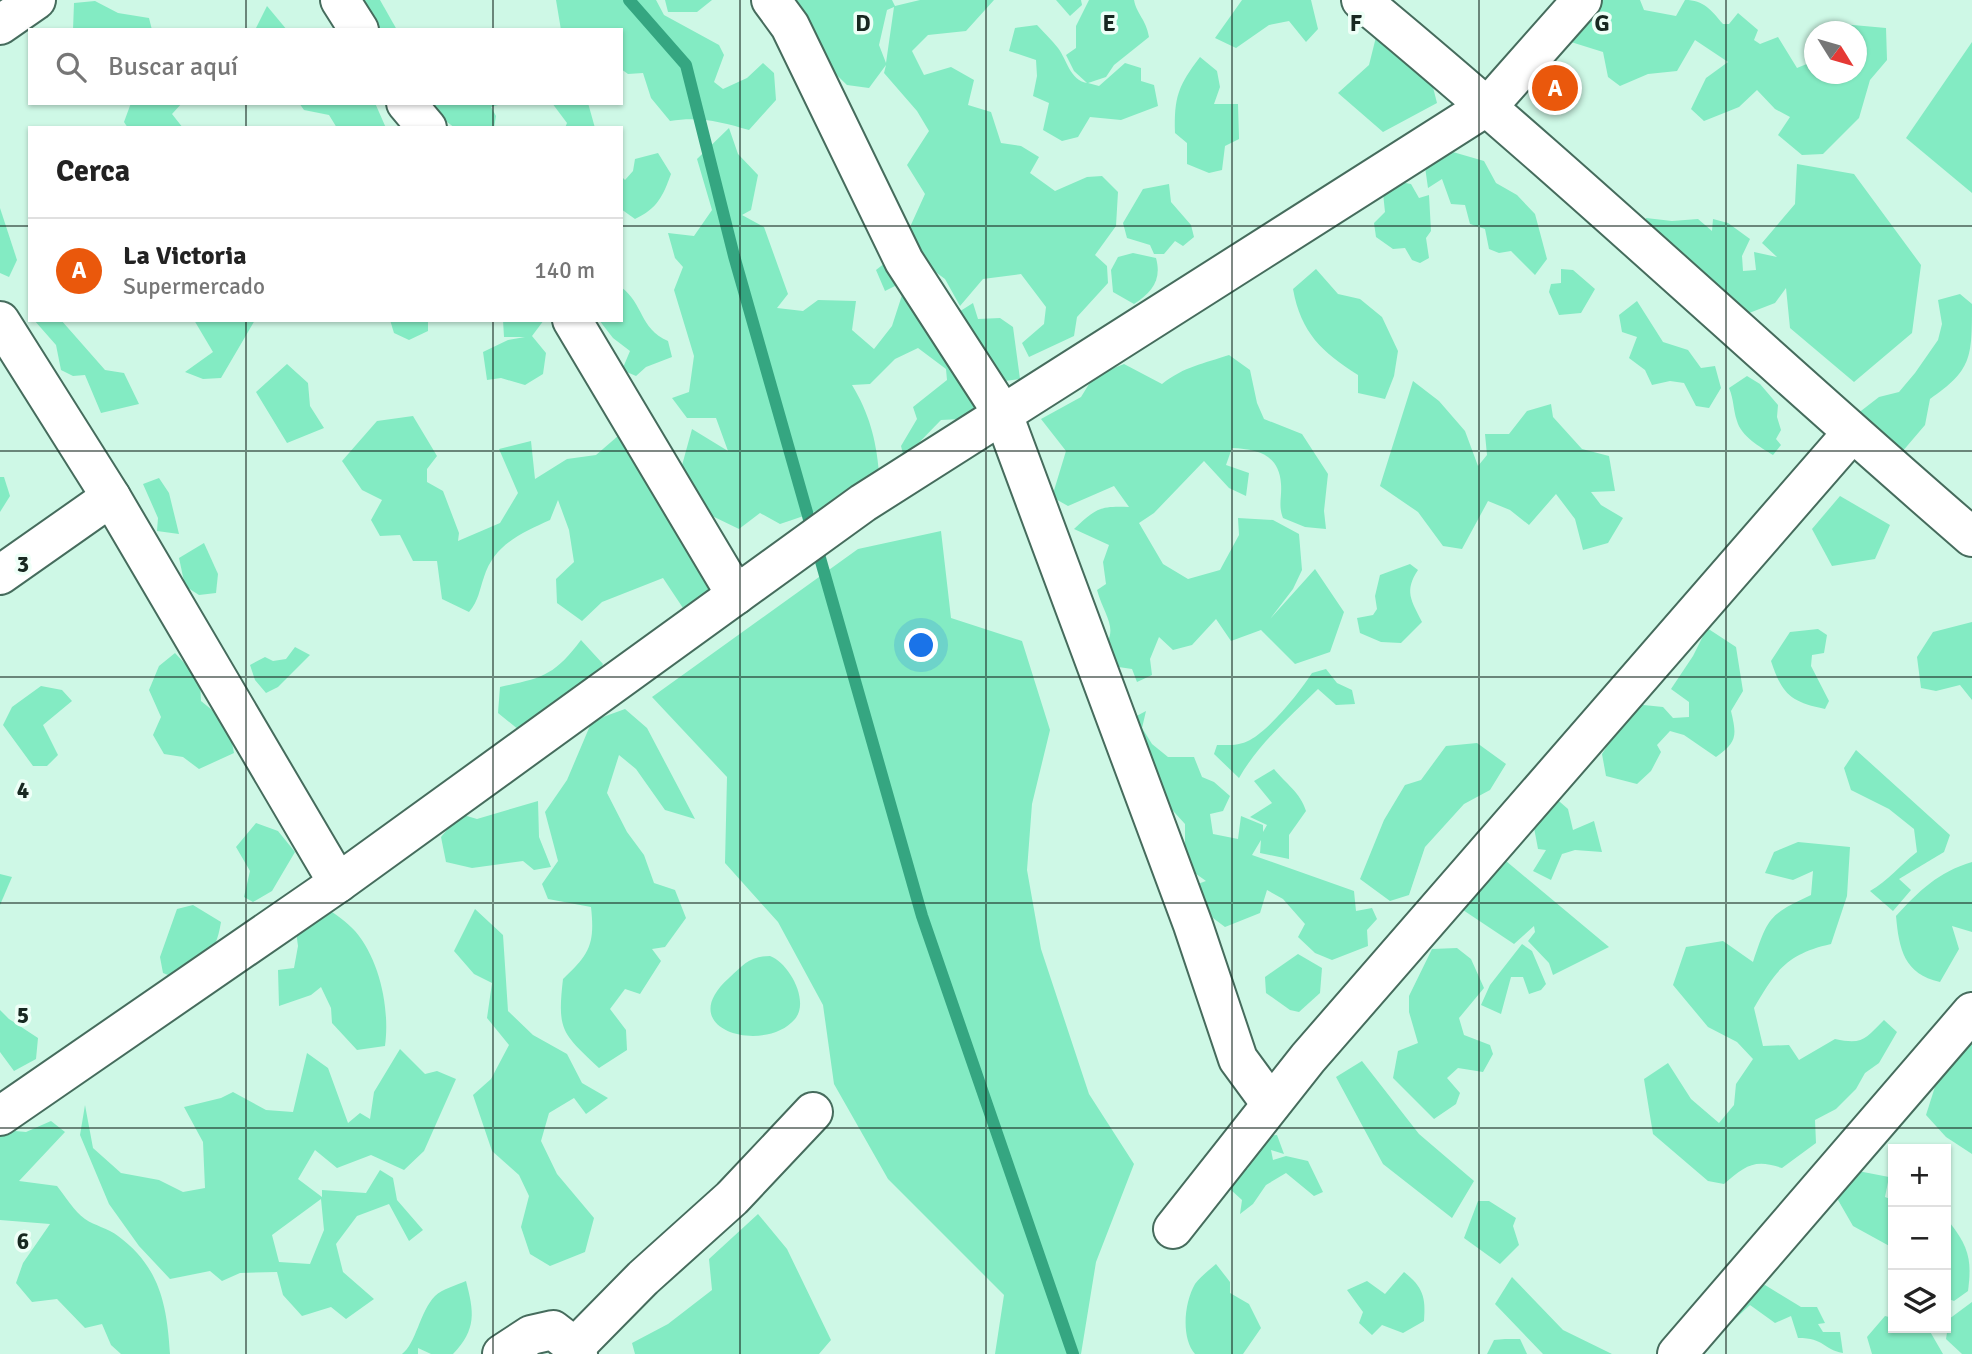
<!DOCTYPE html>
<html lang="es">
<head>
<meta charset="utf-8">
<style>
	:root { --surface:#fff; --page:#f6f6f6; --text:#222; --muted:#767676; --line:#e0e0e0; --accent:#ea580c }
	body { margin:0; font-family:Signika,sans-serif; background:var(--page); color:var(--text) }
	.controls { position:absolute; right:21px; bottom:21px; display:grid; overflow:hidden; border-radius:0px; box-shadow:0 2px 5px #0004 }
	.controls button { width:63px; height:63px; display:grid; place-items:center; padding:0; border:0; border-bottom:2px solid var(--line); background:var(--surface); color:var(--text); font:35px sans-serif }
	.compass { position:absolute; left:1804px; top:21px; width:63px; height:63px; border-radius:50%; background:var(--surface); box-shadow:0 2px 5px #0004; rotate:127deg }
	.you { position:absolute; left:922px; top:646px; width:24px; height:24px; margin:-18px; border:5px solid #fff; border-radius:50%; background:#1a73e8; box-shadow:0 0 0 10px #1a73e833 }
	.badge { display:grid; place-items:center; width:46px; height:46px; border-radius:50%; background:var(--accent); color:#fff; font-size:23px; font-weight:700 }
	.pin { position:absolute; translate:-50% -50%; border:4px solid #fff; box-shadow:0 2px 7px #0006 }
	.list { margin:0; padding:0; list-style:none }
	h2 { display:flex; justify-content:space-between; align-items:center; height:91px; margin:0; padding:0 28px; font-size:30px }
	h2 small { font-size:23px; font-weight:400; color:var(--muted) }
	.list li { display:grid; grid-template-columns:46px 1fr auto; gap:21px; align-items:center; box-sizing:border-box; height:105px; padding:0 28px; border-top:2px solid var(--line) }
	.list b { display:block; font-size:26px; white-space:nowrap }
	.list p { margin:0; font-size:23px; white-space:nowrap; color:var(--muted) }
	.list em { font-size:23px; font-style:normal; color:var(--muted) }
	.icon { flex:none; width:38px; height:38px; fill:none; stroke:currentColor; stroke-width:2; stroke-linecap:round; stroke-linejoin:round }
	.map { position:relative; flex:none; width:1972px; height:1354px; overflow:hidden }
	.search { position:absolute; background:var(--surface); box-shadow:0 2px 5px #0004; left:28px; top:28px; width:595px; height:77px; display:flex; align-items:center; gap:18px; box-sizing:border-box; padding:0 24px; border-radius:0px; color:var(--muted); font-size:26px }
	.panel { position:absolute; background:var(--surface); box-shadow:0 2px 5px #0004; left:28px; top:126px; width:595px; height:196px; border-radius:0px }
	.map>svg:first-child { display:block }
</style>
</head>
<body>
<div class="map">
<svg width="1972" height="1354" viewBox="0 0 1972 1354">
	<rect width="100%" height="100%" fill="#cef8e6"/>
	<g fill="#83ebc3" fill-rule="evenodd">
		<polygon points="352,0 380,0 397,30 373,30"/>
		<path d="M556,0h100l8,15 55,30 5,10 -10,27 9,7 24,-11 16,-15 11,10 2,27 -27,30c-27,-8 -50,-14 -79,-9l-19,-23 -8,-25 -15,1 -7,-5v-39h-60z"/>
		<polygon points="665,0 712,0 697,12 668,12"/>
		<path d="M792,0h100l3,6 25,-6h74l-28,31 -38,4 -16,16 12,24 27,-8 23,13 -6,25 23,7 10,31 20,3 18,11 -9,16 25,18 32,-14 15,-1 16,16 -2,34 -21,29 12,11 1,17 -31,34 -3,19 -45,21 -7,-14 22,-19 2,-17 -25,-33 -38,5 -23,27 -15,-27 -23,-17 -21,21 -16,8 -9,-21 38,-30 -4,-13 15,-33 -18,-29 22,-34 -12,-20 -33,-38 2,-8 -17,23 -22,-3 -30,-29zM894,7l-8,56 -7,-18 8,-35z"/>
		<polygon points="1056,0 1081,0 1082,5 1070,16"/>
		<path d="M1089,0h45c3,15 12,19 15,37l-35,28 -8,12 -18,6 11,3 26,-23 16,5v13l13,4 4,21 -37,14 -31,-3 -12,20 -16,4 -19,-11 6,-27 -16,-7 4,-20 -1,-16 -27,-9 6,-23 22,-3c7,8 15,15 21,23 9,12 12,32 29,35l-13,-12 -8,-16 10,-7v-22z"/>
		<polygon points="1242,0 1311,0 1318,29 1306,42 1289,21 1269,25 1236,48 1215,38"/>
		<path d="M1593,0h47l4,10 32,6 9,-16c19,0 26,10 38,24h6l9,-11 20,17 -4,10 6,4 18,-7 19,31 17,-7v13h42v-42l-19,-1 5,-7 44,4 1,32 -17,20 -11,38 -36,36 -21,1 -24,-20 12,-18 -15,-8 -18,-19 -18,17 -35,14 -13,-12 15,-31 22,-16 -33,-22 -18,31 -29,3 -28,12 -12,-9 -5,-25 -32,-10 10,-25z"/>
		<polygon points="95,1 118,13 149,18 152,30 73,30 74,3"/>
		<polygon points="267,6 287,30 255,30"/>
		<polygon points="1377,33 1424,52 1437,103 1383,132 1338,93 1369,65"/>
		<polygon points="1972,42 1972,193 1906,138"/>
		<path d="M1200,57l17,14 3,16 -6,17h24l1,35 -14,7 -3,24 -13,3 -22,-9v-21l-12,-10c-1,-36 3,-47 25,-76z"/>
		<polygon points="131,103 182,103 172,114 183,128 128,128 124,122"/>
		<polygon points="299,103 375,103 386,128 337,128 329,115 304,110"/>
		<polygon points="422,103 505,103 491,107 496,116 494,128 455,128"/>
		<polygon points="552,103 588,103 595,128 565,128 567,123"/>
		<path d="M729,128l9,26 20,21 -7,35 -9,5 22,12 24,67 -11,14 26,3 15,-11 38,1 -4,29 22,19 18,-23 12,-37 50,26 19,-12 5,16 22,-1 13,9 7,52 -15,2 -44,38 -20,1 -37,38 -3,-12 16,-27 -4,-12 34,-27 -1,-11 -28,-21 -23,11 -25,25 -18,1c17,28 24,54 27,87 -29,26 -61,40 -99,52l-20,-11 -21,16 -31,-15 -27,-45 11,-40 36,22 -12,-33h-29l-15,-20 17,-6 5,-36 -20,-66 9,-23 -8,-9 -7,-25 26,3 18,-26 -15,-51z"/>
		<polygon points="1446,150 1484,161 1496,183 1517,195 1535,214 1547,259 1535,275 1511,251 1499,253 1489,249 1485,229 1470,224 1465,205 1451,204 1442,179 1428,188 1425,167"/>
		<path d="M658,153l13,21c-8,22 -14,35 -36,45l-14,-10v-33l4,4 8,-9 2,-12z"/>
		<polygon points="1797,164 1854,174 1921,265 1912,333 1854,382 1790,328 1786,288 1775,303 1744,315 1647,237 1646,218 1672,221 1698,219 1712,231 1713,219 1728,223 1750,239 1742,256 1743,271 1756,270 1754,252 1777,257 1762,243 1795,204"/>
		<polygon points="1395,181 1411,184 1419,198 1429,195 1431,231 1426,238 1429,258 1420,263 1412,260 1405,248 1393,249 1376,237 1374,223 1385,212 1383,193"/>
		<polygon points="1169,184 1171,202 1191,225 1194,237 1183,246 1175,241 1164,254 1154,254 1150,245 1127,238 1123,223 1143,189"/>
		<polygon points="0,208 17,260 9,277 0,273"/>
		<path d="M1133,253l23,5c6,22 -4,34 -22,46l-21,-12 -2,-22 7,-13z"/>
		<path d="M1316,269l22,25 22,5 22,18 16,34 -4,25 -9,23 -27,-6v-18c-36,-23 -57,-42 -65,-86z"/>
		<polygon points="1561,269 1573,270 1595,289 1581,313 1559,315 1549,292 1551,284 1561,283"/>
		<path d="M621,287c23,17 18,41 47,54l4,16 -26,10 -10,9 -14,-6 8,-19 -17,-13 -14,-18h22z"/>
		<path d="M1960,294l12,10c0,54 0,66 -42,95l-5,26 -29,34 -39,-45 22,-17 20,-5 16,-19 23,-33 4,-16 -4,-24z"/>
		<polygon points="1637,301 1663,342 1688,350 1701,368 1715,366 1721,388 1709,408 1696,406 1684,383 1670,381 1652,385 1645,370 1629,358 1637,337 1622,332 1619,315"/>
		<polygon points="34,320 61,320 105,370 124,373 139,404 101,413 85,375 73,376 61,370 56,345"/>
		<polygon points="194,320 255,320 221,378 203,379 185,372 213,352"/>
		<polygon points="390,320 428,320 428,331 409,340 394,333"/>
		<polygon points="503,320 544,320 532,336 546,353 543,374 525,385 501,378 487,380 483,352 508,340 525,337 504,337"/>
		<path d="M1229,355l21,15 7,33 7,16 38,15 26,40 -4,37 2,18 -21,-2 -22,-9c-5,-13 -1,-20 -2,-34 -2,-30 -24,-35 -49,-36l-6,17 23,8 -3,23 -17,-8 -25,-27 -50,52 -15,10 24,41 25,15 32,-9 19,-35 -1,-17 35,2 26,14 3,36 -9,19 -23,30 45,-50 29,43 -14,40 -35,12 -34,-34 -30,11 -15,-22 -24,26 -19,5 -14,-13 -9,22 2,16 -15,7 -5,-13 -27,-4 -8,-10c25,-25 9,-34 0,-65l9,-6 -3,-22 6,-17 -35,-16c22,-21 26,-23 55,-22l-15,-21 -46,20 -16,-9 14,-46 -25,-32 40,-22 13,-21 30,-12 38,20c23,-18 41,-20 67,-29z"/>
		<polygon points="287,364 308,383 310,406 324,428 287,443 256,392"/>
		<path d="M1747,376l13,8 18,21 -1,12 4,13 -5,9 5,6 -8,10c-13,-8 -32,-19 -36,-34 -4,-12 -3,-21 -8,-33z"/>
		<polygon points="1413,381 1439,401 1465,431 1478,466 1487,455 1485,434 1509,434 1527,411 1551,404 1553,417 1582,449 1609,456 1615,491 1591,492 1601,505 1623,518 1608,543 1583,550 1575,519 1556,494 1529,525 1510,510 1488,501 1462,549 1443,546 1418,512 1380,486"/>
		<path d="M413,416l24,40 -10,13v13l16,9 16,42 -1,8 42,-18 18,-30 -19,-44 32,-8 4,38 32,-20 29,-4 37,-32 91,168 -19,26 -22,-9 -20,-30 -61,24 -20,19 -25,-18 -1,-24 18,-17 -5,-32 -11,-30 -8,20c-29,13 -56,25 -66,57 -5,14 -5,23 -15,35l-27,-13 -5,-38h-24l-13,-26 -20,1 -9,-16 11,-20 -20,-10 -20,-29 35,-40z"/>
		<polygon points="0,477 4,477 10,496 0,512"/>
		<polygon points="159,478 169,493 179,534 157,531 158,518 143,484"/>
		<polygon points="1840,496 1890,525 1875,559 1832,566 1812,529"/>
		<polygon points="941,531 951,618 1022,641 1050,730 1032,804 1027,870 1041,949 1089,1094 1134,1164 1096,1262 1081,1354 995,1354 1004,1295 888,1179 834,1084 823,1005 778,922 725,863 727,777 652,697 858,549"/>
		<polygon points="204,543 218,574 216,593 199,595 185,586 179,558"/>
		<path d="M1410,564l8,6c-14,21 -7,30 4,52l-21,21 -20,-1 -21,-9 -3,-15 16,-3 4,-6 -2,-13 5,-21z"/>
		<polygon points="1972,622 1972,700 1960,685 1936,691 1921,688 1917,657 1933,632"/>
		<path d="M1707,628l29,19 7,44 -12,20c6,25 6,31 -15,46l-32,-22 -14,-4 -13,14 4,7 -10,19 -14,13 -31,-8 -4,-22 32,-50 29,3 10,11 16,-1v-15l-18,-13 22,-33z"/>
		<path d="M1818,629l9,6 -3,18 -12,2 -1,11 18,35 -4,8c-35,-7 -43,-15 -54,-48l19,-29z"/>
		<path d="M581,640l22,24 -8,16 -76,50 -21,-17 2,-26c42,-9 54,-11 81,-47z"/>
		<polygon points="295,647 310,655 278,687 266,693 255,680 250,665 265,657 273,661 286,659"/>
		<polygon points="175,653 200,680 201,701 228,723 234,753 199,769 183,757 164,754 153,735 161,717 149,690 159,666"/>
		<path d="M1326,669l11,14 15,7 3,14 -19,1 -18,-16c-28,28 -59,54 -79,89l-25,-24 3,-9c12,0 22,1 33,-5 19,-10 50,-48 62,-67z"/>
		<polygon points="41,686 62,690 72,701 43,725 58,755 47,766 33,766 3,725 12,707"/>
		<path d="M625,709l22,19 48,91 -30,-9 -29,-41 -17,-14 -12,38 20,39 17,23 10,28 21,7 11,28 -21,29 -13,2 9,12 -21,33 -15,-5 -15,20 16,21 1,20 -28,18c-37,-35 -42,-37 -36,-89 27,-25 32,-35 28,-72l-43,-8 -6,-15 16,-23 -13,-49 22,-32 25,-59z"/>
		<path d="M1146,711l-4,17 10,16 16,13h26l8,20 12,5 16,14 -7,15 -13,3 3,20 25,5 3,-23 22,9v7l4,-7 -17,-8 22,-14 -18,-22 20,-12c12,15 26,23 32,42l-17,24v24l-29,-6 1,-13 -9,15 102,36 2,20 16,-3 5,11 -10,11 1,16 -36,14 -17,-7 -17,-16 7,-13 -22,-25 -16,-9 -7,23 -35,14 -12,-9 -21,-32 14,-5 -21,-15v-42l-31,-34 -25,-70z"/>
		<polygon points="1477,743 1506,764 1490,790 1464,804 1425,847 1409,895 1390,901 1360,879 1384,820 1405,785 1421,780 1446,746"/>
		<path d="M1856,750l94,85 -6,17 -45,27 12,11 -18,21 -23,-20c18,-10 30,-26 47,-39l-3,-23 -25,-20 -38,-19 -7,-22z"/>
		<polygon points="1552,795 1568,809 1573,830 1594,821 1602,852 1575,850 1562,854 1551,880 1533,871 1546,850 1538,849 1532,817"/>
		<polygon points="538,801 539,837 551,867 534,870 523,861 472,868 446,862 441,837 460,814 477,819"/>
		<polygon points="256,823 278,831 295,852 272,891 253,902 244,897 250,871 236,847"/>
		<path d="M1798,842l52,5 -3,49 -16,48c-44,10 -55,26 -77,64l9,38 26,-1 10,15 36,-21c28,6 30,0 49,-19l13,12 -18,31 -14,10 -9,16 -20,20 -21,11 1,23 -34,25c-28,-10 -37,-2 -58,16l-16,-3 -55,-47 -9,-55 24,-16 23,36 28,24 15,-18 2,-21 17,-25 -16,-17 -29,-15 -35,-42 13,-38 37,-6 30,21c15,-44 15,-47 58,-67l2,-24 -20,9 -28,-7 9,-21z"/>
		<polygon points="1500,856 1609,947 1553,975 1549,963 1528,941 1535,932 1534,926 1514,944 1463,910 1468,883"/>
		<path d="M1972,862v70l-20,-6 7,23 -19,33c-36,-8 -41,-33 -44,-66 23,-25 42,-44 76,-54z"/>
		<polygon points="0,874 12,877 0,905"/>
		<path d="M193,905l28,17c-6,37 -18,38 -48,55l-10,-4 -3,-16 17,-48z"/>
		<path d="M325,907c10,7 22,15 30,24 25,29 35,78 30,115l-28,4 -25,-27 -1,-15 -10,-21 -10,8 -32,11 -1,-36 16,-2 4,-22 -3,-22z"/>
		<polygon points="475,909 503,935 508,1011 533,1035 567,1054 582,1083 608,1098 586,1114 574,1098 549,1113 541,1141 557,1174 594,1218 585,1252 550,1266 530,1254 521,1227 529,1196 519,1175 492,1151 473,1095 491,1079 509,1045 487,1018 492,983 474,974 454,951"/>
		<polygon points="1522,944 1532,951 1546,984 1541,990 1529,994 1523,977 1511,977 1501,1014 1481,1005 1490,985"/>
		<polygon points="1457,948 1471,959 1484,988 1459,1018 1464,1035 1490,1045 1493,1054 1483,1072 1458,1068 1447,1078 1460,1093 1456,1104 1434,1119 1393,1078 1398,1051 1418,1043 1409,1012 1409,996 1432,949"/>
		<polygon points="1298,954 1322,968 1320,993 1299,1012 1290,1010 1266,993 1265,977"/>
		<path d="M770,956c19,7 40,45 25,63 -30,36 -124,11 -66,-41 14,-13 21,-22 41,-22z"/>
		<polygon points="0,1010 9,1019 38,1038 36,1059 14,1071 0,1052"/>
		<polygon points="1970,1043 1972,1045 1972,1154 1946,1137 1926,1115 1940,1071"/>
		<path d="M400,1049l25,25 12,-3 19,8 -32,72 -20,19 -33,-15 -34,13 -22,-18 -17,29 24,18v-7l44,3 14,-23 13,8 4,22 26,30 -14,11 -20,-37 -32,12 -21,28 7,28 31,27 -28,20 -15,-12 -29,9 -19,-21 -6,-23 -37,1 -18,8 -12,-10 -40,8 -31,-33 -30,-42 -29,-69 5,-30 8,43 28,25 38,7 24,12 22,-4 -2,-46 -19,-35 37,-9 12,-6 33,18 27,2 14,-59 21,15 20,55 12,-10 10,6 4,-27zM321,1199l3,31 -14,34 -31,-2 -7,-27z"/>
		<polygon points="1362,1061 1419,1134 1474,1181 1452,1218 1383,1164 1336,1077"/>
		<path d="M51,1121l14,11 -46,49 38,5c8,10 17,25 28,33 10,7 23,9 33,17 42,31 49,69 52,118h-49l-10,-9 -9,-21 -17,4 -28,-29 -25,3 -16,-19 7,-20 27,-39 -50,-4v-86l4,-4 22,2z"/>
		<polygon points="1277,1135 1284,1154 1271,1150 1273,1160 1286,1156 1308,1161 1323,1192 1314,1196 1286,1173 1266,1185 1253,1204 1240,1214 1242,1200 1220,1180 1232,1156 1248,1169 1250,1154 1262,1136"/>
		<polygon points="1858,1171 1889,1177 1885,1197 1893,1200 1893,1248 1853,1226 1838,1200 1841,1182"/>
		<polygon points="1478,1201 1489,1201 1516,1218 1513,1226 1519,1245 1500,1264 1464,1238"/>
		<polygon points="758,1214 787,1249 831,1340 819,1354 635,1354 632,1343 668,1324 712,1290 709,1259"/>
		<path d="M1950,1223c19,24 22,38 18,68l-14,10 -8,-3v-74z"/>
		<path d="M1216,1264l14,18v11l19,11 12,24 -18,26h-48c-14,-16 -11,-51 0,-70 5,-7 14,-14 21,-20z"/>
		<path d="M1404,1272c19,15 22,25 20,49l-21,12 -21,-8 -10,10 -13,-12 4,-11 -16,-22 20,-9 18,13z"/>
		<polygon points="1512,1277 1563,1330 1612,1354 1543,1354 1495,1304"/>
		<path d="M466,1281c8,31 11,48 -13,73h-22l-13,-6v6h-16c14,-10 18,-43 33,-58 7,-7 22,-11 31,-15z"/>
		<path d="M1765,1285l36,22h16l8,16 -7,1 5,8h17l3,21c-21,-4 -18,-15 -45,-15l-7,-22 -16,7 -25,-18 -30,28 25,-45z"/>
		<polygon points="1972,1302 1972,1354 1962,1354 1946,1339 1949,1319"/>
		<polygon points="1885,1316 1893,1318 1893,1328 1928,1328 1943,1354 1872,1354 1867,1337"/>
		<polygon points="1505,1339 1520,1339 1527,1354 1487,1354 1494,1340"/>
	</g>
	<g fill="none" stroke-linecap="round" stroke-linejoin="round">
		<polyline stroke="#35a681" stroke-width="12" points="629,0 686,65 734,256 922,916 1073,1354"/>
		<defs>
			<g id="minor">
				<polyline points="340,0 359,30"/>
				<polyline points="771,0 790,26 904,261 1003,414 1193,925 1238,1059 1271,1104"/>
				<path d="M1361,0c209,173 406,360 611,537"/>
				<polyline points="0,25 36,0"/>
				<polyline points="406,103 427,128"/>
				<polyline points="572,320 736,595"/>
				<polyline points="0,321 111,497 338,883"/>
				<polyline points="0,575 111,497"/>
				<polyline points="0,1116 338,883 863,503 1489,105 1582,0"/>
				<polyline points="1173,1229 1308,1058 1852,433"/>
				<polyline points="575,1347 643,1278 732,1198 813,1112"/>
				<polyline points="502,1354 531,1335 553,1330 575,1347 578,1354"/>
				<polyline points="1677,1354 1972,1012"/>
			</g>
		</defs>
		<use href="#minor" stroke="#466c5d" stroke-width="42"/>
		<use href="#minor" stroke="#fff" stroke-width="38"/>
	</g>
	<path fill="none" stroke="#182821" stroke-width="2" stroke-opacity="0.55" d="M246,0v30M493,0v30M740,0v1354M986,0v1354M1232,0v1354M1479,0v1354M1726,0v1354M246,103v25M493,103v25M0,226h30M621,226h1351M246,320v1034M493,320v1034M0,451h1972M0,677h1972M0,903h1972M0,1128h1972"/>
	<g font-size="23" text-anchor="middle" font-weight="bold" fill="#182821" stroke="#eefff7" stroke-width="7" stroke-linejoin="round" paint-order="stroke">
		<text x="863" y="31">D</text>
		<text x="1109" y="31">E</text>
		<text x="1356" y="31">F</text>
		<text x="1602" y="31">G</text>
		<text x="23" y="572">3</text>
		<text x="23" y="798">4</text>
		<text x="23" y="1023">5</text>
		<text x="23" y="1249">6</text>
	</g>
</svg>
<div class="controls">
<button>+</button>
<button>−</button>
<button><svg class="icon" aria-label="layers" viewBox="0 0 24 24"><path d="M12 4l9 5-9 5-9-5zM3 14l9 5 9-5"/></svg></button>
</div>
<svg class="compass" viewBox="-18 -18 36 36"><path d="M0-13l5 13h-10z" fill="#e53935"/><path d="M0 13l5-13h-10z" fill="#767676"/></svg>
<div class="you"></div>
<div class="pin badge" style="left:1555px;top:88px">A</div>
<div class="search"><svg class="icon" aria-label="search" viewBox="0 0 24 24"><circle cx="10" cy="10" r="6"/><path d="M15 15l6 6"/></svg>Buscar aquí</div>
<section class="panel">
<h2>Cerca<small></small></h2>
<ul class="list">
<li><span class="badge">A</span><div><b>La Victoria</b><p>Supermercado</p></div><em>140 m</em></li>
</ul>
</section>
</div>
</body>
</html>
